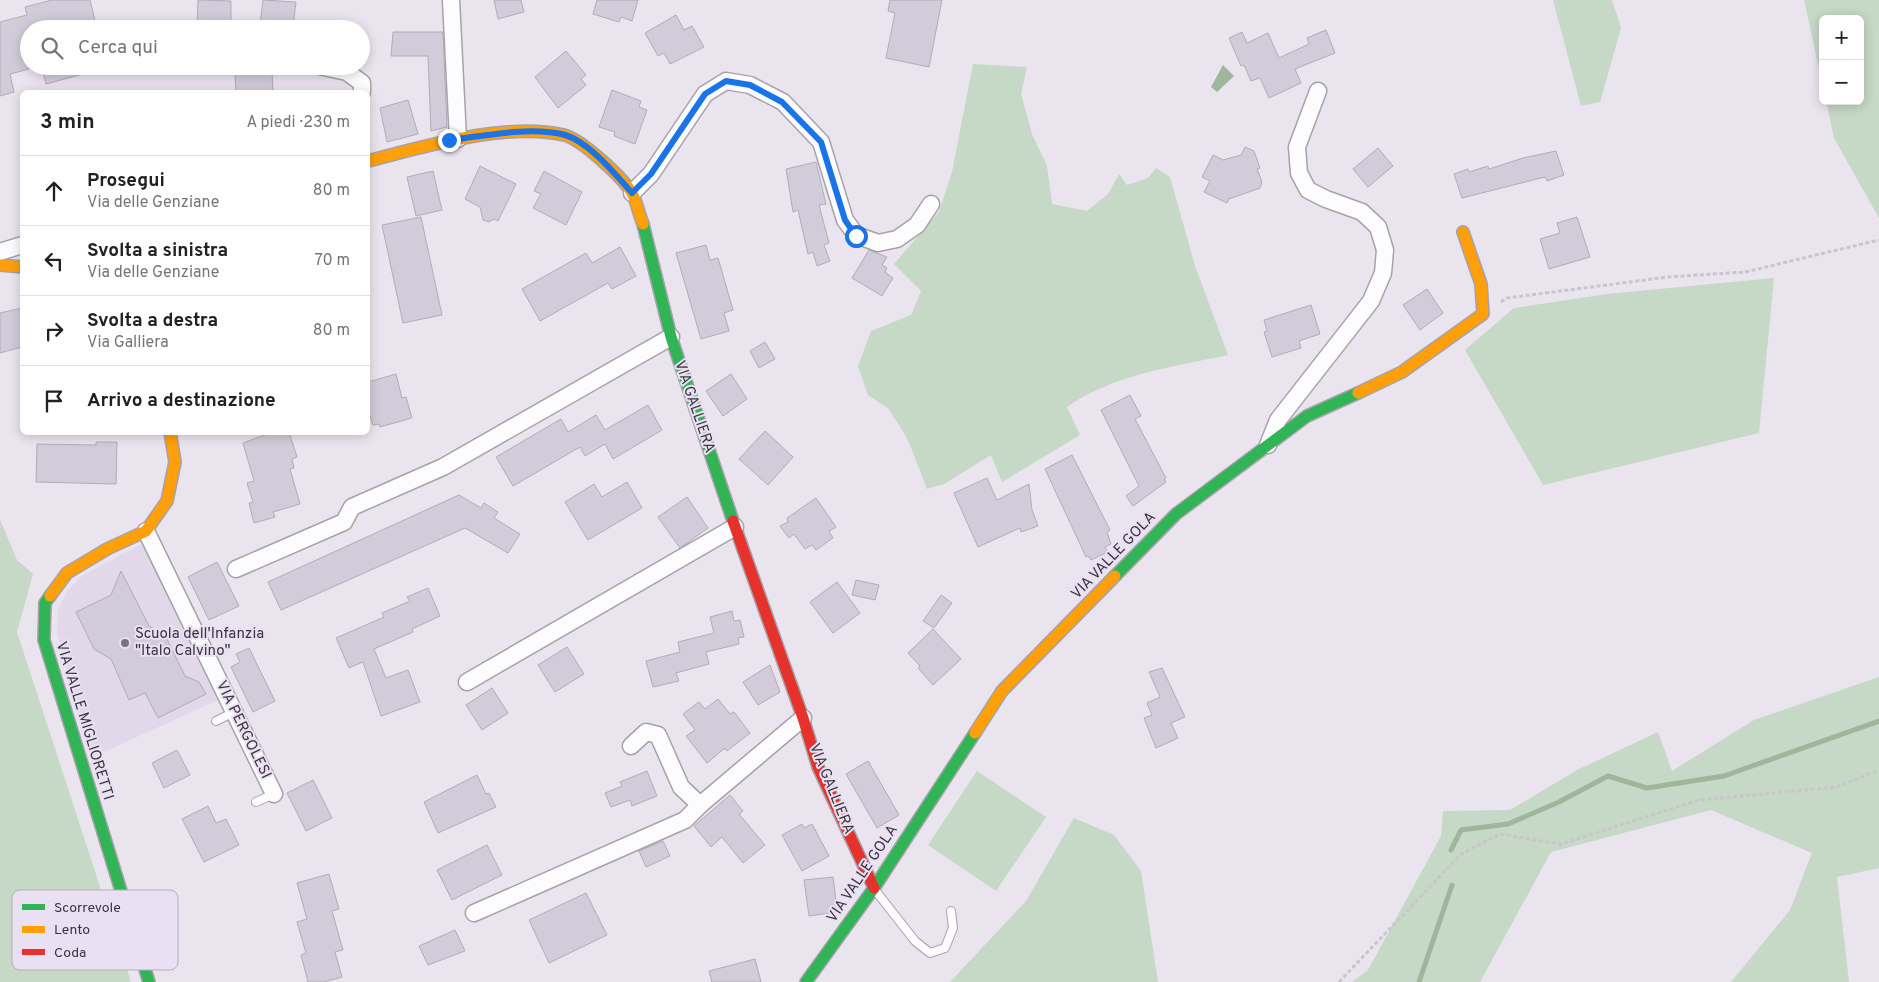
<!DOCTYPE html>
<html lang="it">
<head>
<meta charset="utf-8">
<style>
	:root { --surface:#fff; --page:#f2f2f2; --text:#202124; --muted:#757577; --line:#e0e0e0 }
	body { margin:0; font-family:Overpass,sans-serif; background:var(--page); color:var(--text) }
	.controls { position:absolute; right:15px; top:15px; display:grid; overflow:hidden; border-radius:8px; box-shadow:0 2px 12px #0003 }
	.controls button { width:45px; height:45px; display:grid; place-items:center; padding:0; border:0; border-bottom:1px solid var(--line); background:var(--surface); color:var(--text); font:25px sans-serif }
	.stop { position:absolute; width:15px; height:15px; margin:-11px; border:4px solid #1a73e8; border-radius:50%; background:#fff }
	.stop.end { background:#1a73e8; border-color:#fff; box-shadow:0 1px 5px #0008 }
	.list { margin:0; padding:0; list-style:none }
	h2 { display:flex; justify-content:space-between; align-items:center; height:65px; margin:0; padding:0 20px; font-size:21px }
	h2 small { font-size:16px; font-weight:400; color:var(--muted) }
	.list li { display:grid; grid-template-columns:32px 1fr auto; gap:15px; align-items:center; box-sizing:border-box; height:70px; padding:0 20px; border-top:1px solid var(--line) }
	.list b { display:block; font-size:19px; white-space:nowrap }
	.list p { margin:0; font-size:16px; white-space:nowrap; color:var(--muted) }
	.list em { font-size:16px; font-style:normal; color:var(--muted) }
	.icon { flex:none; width:28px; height:28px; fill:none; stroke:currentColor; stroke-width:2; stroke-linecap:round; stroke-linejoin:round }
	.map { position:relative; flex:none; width:1879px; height:982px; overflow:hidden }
	.search { position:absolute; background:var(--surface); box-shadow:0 2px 12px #0003; left:20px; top:20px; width:350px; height:55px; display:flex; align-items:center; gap:12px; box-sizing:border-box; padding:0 18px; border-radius:28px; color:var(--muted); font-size:19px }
	.panel { position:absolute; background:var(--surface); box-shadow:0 2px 12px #0003; left:20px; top:90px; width:350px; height:345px; border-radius:8px }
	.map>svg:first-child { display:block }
</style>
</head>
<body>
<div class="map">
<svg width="1879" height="982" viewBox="0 0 1879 982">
	<rect width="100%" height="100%" fill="#eae4ef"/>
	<polygon fill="#e2d8e9" points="142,544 218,700 93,757 62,656 57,631 58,610 67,591 83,575"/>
	<g fill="#c6d8c6">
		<polygon points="1553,0 1612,0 1621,28 1600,102 1581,106"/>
		<polygon points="1804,0 1879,0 1879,218 1834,138 1826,101 1860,101 1860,19 1823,19 1823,87"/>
		<path d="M973,64l54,3 -6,27 11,40 15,32 5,38 35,7 21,-17 11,-20 8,11 21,-7 8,-10 14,9 25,89 33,89c-55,12 -114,19 -161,52l13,28 -78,47 -11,-27 -47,29 -17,5 -19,-49 -19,-31 -21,-14 -10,-29 13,-35 40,-16 10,-24 -27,-27 45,-52 13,-40z"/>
		<polygon points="1774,278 1759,433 1543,485 1465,350 1514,308 1607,294"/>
		<polygon points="0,520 17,560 33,574 17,632 131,982 0,982"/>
		<polygon points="1879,677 1879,868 1837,877 1849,982 1731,982 1790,910 1812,853 1711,810 1551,852 1480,982 1352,982 1368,970 1441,836 1443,811 1510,810 1577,770 1658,732 1672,771 1754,720"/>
		<polygon points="977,771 1046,817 996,891 928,845"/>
		<polygon points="1074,818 1114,835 1141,871 1158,982 950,982 1026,901"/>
	</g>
	<polygon fill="#9db69c" points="1223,65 1234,76 1217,92 1211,87"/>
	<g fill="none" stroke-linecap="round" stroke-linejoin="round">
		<g stroke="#9db69c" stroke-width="5">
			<polyline points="1451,850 1461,830 1508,824 1559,802 1608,776 1647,788 1724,776 1879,721"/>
			<polyline points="1419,982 1452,885"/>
		</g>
	</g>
	<g fill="#d2cbd9" stroke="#b1acb5">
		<polygon points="52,0 90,0 97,29 29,29 29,69 10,74 14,92 0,96 0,22 27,15 25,7"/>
		<polygon points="198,0 231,1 231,26 197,25"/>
		<polygon points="263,0 296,2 293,27 260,24"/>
		<polygon points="494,0 521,0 524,12 498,19"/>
		<polygon points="597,0 638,0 632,21 621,17 619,22 593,14"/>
		<polygon points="890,0 942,0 929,67 886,58 895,13 888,11"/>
		<polygon points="676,15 684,30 692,26 704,47 670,64 664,53 658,56 645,33"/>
		<polygon points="1326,30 1335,53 1295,69 1301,83 1269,98 1260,78 1251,81 1244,65 1241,66 1229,38 1242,32 1247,43 1268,33 1279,58 1309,44 1307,38"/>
		<polygon points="393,32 443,32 447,127 431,131 428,56 391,56"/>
		<polygon points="566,51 586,75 581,79 586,85 558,108 535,77"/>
		<polygon points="41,66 94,66 94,71 46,84"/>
		<polygon points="272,72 273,92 236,92 235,74"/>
		<polygon points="612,90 641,101 639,107 647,110 635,144 614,136 615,132 599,127"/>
		<polygon points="408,100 418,134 387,142 380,108"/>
		<polygon points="1245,147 1254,151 1260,168 1257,169 1262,182 1260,188 1229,199 1227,203 1204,192 1210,181 1202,177 1213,155 1223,160 1241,155"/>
		<polygon points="1378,148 1393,166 1368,187 1353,169"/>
		<polygon points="1556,151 1564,175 1547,181 1545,177 1462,198 1454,174 1468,169 1469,172 1488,166 1489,169 1523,158"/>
		<polygon points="816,162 826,204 819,205 829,243 824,245 830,261 817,266 813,252 808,254 798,210 793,212 786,169"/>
		<polygon points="480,166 516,184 498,221 494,219 489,222 483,220 480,207 465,199"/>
		<polygon points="433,171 442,210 416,216 407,177"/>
		<polygon points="544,171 582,192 566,225 533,208 541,194 534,191"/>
		<polygon points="421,217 442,315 403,323 382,225"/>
		<polygon points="1577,217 1590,257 1549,269 1540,239 1560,233 1557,223"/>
		<polygon points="706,245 710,260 718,258 733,310 724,313 729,331 701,339 676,253"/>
		<polygon points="620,247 636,276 612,289 608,283 540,321 522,289 586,253 592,263"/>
		<polygon points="869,250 887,257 882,265 887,268 885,272 893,278 882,296 852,278"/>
		<polygon points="1427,289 1443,313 1420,330 1403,305"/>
		<polygon points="1311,305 1320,334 1299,341 1301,348 1272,357 1264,332 1267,331 1264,320"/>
		<polygon points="22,308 22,347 0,353 0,313"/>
		<polygon points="765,342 775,359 759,368 750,351"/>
		<polygon points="396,374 402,398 406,397 412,418 380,427 379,424 373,425 370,416 368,417 368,382"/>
		<polygon points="731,374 747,399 723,416 706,391"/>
		<polygon points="1130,395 1141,416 1135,419 1166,478 1164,479 1166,482 1133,506 1126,496 1139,486 1101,410"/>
		<polygon points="648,405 662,430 613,459 605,444 585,456 580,447 513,486 496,457 561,419 568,432 596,415 605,430"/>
		<polygon points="765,431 793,457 768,485 739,459"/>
		<polygon points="273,432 289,432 297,457 292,459 294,468 290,469 300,504 273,512 275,517 254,523 249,503 253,502 247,483 254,481 243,443"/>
		<polygon points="96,442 117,442 116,484 36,482 37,444 96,445"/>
		<polygon points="1072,455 1110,530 1107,532 1111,544 1105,547 1108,552 1091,560 1088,556 1086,557 1045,469"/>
		<polygon points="987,478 997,500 1029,484 1032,510 1038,526 1021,532 1020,528 978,547 954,493"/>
		<polygon points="627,482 642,508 588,540 565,502 594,484 602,497"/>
		<polygon points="459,495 481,508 484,503 498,512 494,518 520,534 508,553 465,528 281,610 268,582"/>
		<polygon points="687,497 708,528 680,548 658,517"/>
		<polygon points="816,498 836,527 829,531 833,538 816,550 812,545 805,549 794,534 789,538 780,526 788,522 787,518"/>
		<polygon points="217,562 239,606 209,620 188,577"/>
		<polygon points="121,571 149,626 165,635 185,676 199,682 206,694 158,718 145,693 129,700 111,659 94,649 76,612 111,595"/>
		<polygon points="856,580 879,585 875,600 852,595"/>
		<polygon points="837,582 860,613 833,633 810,602"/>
		<polygon points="428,588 440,616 412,629 413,632 374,649 386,678 408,670 420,702 381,716 363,662 349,668 336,638 384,617 382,613 410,601 407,597"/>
		<polygon points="941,595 952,603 934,628 923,621"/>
		<polygon points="732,611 734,621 740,620 744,637 738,638 739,644 706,652 709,664 676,673 679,681 653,687 646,661 680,652 678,642 714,633 710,617"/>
		<polygon points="933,629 961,659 933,685 918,668 920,666 908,653"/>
		<polygon points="567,647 584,674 555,692 538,665"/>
		<polygon points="249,648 275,701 253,712 231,667 240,662 236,654"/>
		<polygon points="770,665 780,692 758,705 743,682"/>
		<polygon points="1162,668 1185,717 1171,723 1178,738 1156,748 1144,718 1152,715 1147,703 1160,697 1149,672"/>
		<polygon points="492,688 508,713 482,730 466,705"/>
		<polygon points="718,699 730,714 734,712 750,733 727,751 725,748 707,763 686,736 695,730 683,714 699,702 705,709"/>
		<polygon points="177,750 190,775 164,788 152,763"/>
		<polygon points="868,761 899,815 877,828 846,774"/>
		<polygon points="647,771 657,796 632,806 630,800 611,807 605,793 622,786 620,782"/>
		<polygon points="477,775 486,794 489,793 496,807 438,833 424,802"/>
		<polygon points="313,780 332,818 306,831 287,793"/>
		<polygon points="730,795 743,811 739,814 765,845 743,863 722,837 711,847 694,826"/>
		<polygon points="208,806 216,823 226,819 239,845 204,862 182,819"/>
		<polygon points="802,824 804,828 812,824 829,856 802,871 782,835"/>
		<polygon points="663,841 670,856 646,867 639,851"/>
		<polygon points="487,845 502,875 452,900 437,870"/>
		<polygon points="329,874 339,909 332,911 343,950 335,952 342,977 324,982 308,982 301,955 306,953 297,922 307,919 297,883"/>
		<polygon points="833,877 837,909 830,910 830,913 809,916 804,880"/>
		<polygon points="586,893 607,935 549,963 529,920"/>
		<polygon points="455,930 465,951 428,965 419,946"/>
		<polygon points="755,959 761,982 712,982 709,971"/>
	</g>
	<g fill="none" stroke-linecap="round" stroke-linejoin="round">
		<defs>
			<g id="lane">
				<polyline points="216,721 234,712"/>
				<polyline points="256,802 274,794"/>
				<polyline points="875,890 915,941 930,953 945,948 953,928 951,911"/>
			</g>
			<g id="street">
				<polyline points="451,0 458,139"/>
				<polyline points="319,66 347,72 362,83 362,92"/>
				<polyline points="632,193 651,174 705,94 726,81 750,85 783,102 821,142 845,220 856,235 878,243 897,239 917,225 931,204"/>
				<polyline points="0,252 22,245"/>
				<polyline points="1268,445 1278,420 1371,301 1383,273 1385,250 1378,227 1362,212 1326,199 1308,190 1299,173 1297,147 1318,91"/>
				<polyline points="146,531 274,794"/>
				<polyline points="236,569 344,522 352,507 443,467 671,337"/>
				<polyline points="467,682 735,527"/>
				<polyline points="631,746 646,732 658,735 681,787 700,805"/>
				<polyline points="474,913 685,820 700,805 803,718"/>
			</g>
			<g id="fast">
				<polyline points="643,224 671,337 733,521"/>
				<polyline points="1115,576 1176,514 1307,416 1358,393"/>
				<polyline points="50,596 45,603 44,640 149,982"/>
				<polyline points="806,982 874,888 975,733"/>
			</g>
			<g id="slow">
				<path d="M368,161c58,-15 137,-39 196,-26 17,4 61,44 69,60 4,9 6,19 10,29"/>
				<polyline points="0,265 22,267"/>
				<polyline points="1358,393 1402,372 1483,314 1481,284 1463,232"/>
				<polyline points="50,596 67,573 107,549 146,531 167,501 175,462 170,432"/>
				<polyline points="975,733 1002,691 1115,576"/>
			</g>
			<polyline id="jam" points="733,521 803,718 818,767 874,888"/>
		</defs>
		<use href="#lane" stroke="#a6a2aa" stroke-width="10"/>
		<use href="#street" stroke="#a6a2aa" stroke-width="19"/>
		<use href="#fast" stroke="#a6a2aa" stroke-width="14"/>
		<use href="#slow" stroke="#a6a2aa" stroke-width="14"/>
		<use href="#jam" stroke="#a6a2aa" stroke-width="14"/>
		<g stroke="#c8c6cb" stroke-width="3" stroke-dasharray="4 2.5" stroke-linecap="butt">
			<polyline points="1501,302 1507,298 1668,277 1745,272 1879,240"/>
			<polyline points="1339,982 1461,854 1500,834 1561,844 1699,800 1837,787 1879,770"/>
		</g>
		<use href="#lane" stroke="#fcfbfd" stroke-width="8"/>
		<use href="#street" stroke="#fcfbfd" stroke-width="16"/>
		<use href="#fast" stroke="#30b455" stroke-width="11"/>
		<use href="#slow" stroke="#ff9f0a" stroke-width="11"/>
		<use href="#jam" stroke="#e5322d" stroke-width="11"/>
	</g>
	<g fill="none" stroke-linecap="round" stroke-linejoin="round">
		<path stroke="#1a73e8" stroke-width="6" d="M449,140c34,-4 82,-14 116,-5 24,7 51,40 67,58l19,-19 54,-80 21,-13 24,4 32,17 39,40 24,78 11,16"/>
	</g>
	<circle fill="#77727b" stroke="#eae0f3" stroke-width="2" cx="125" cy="643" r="5"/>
	<g text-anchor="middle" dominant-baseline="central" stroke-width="4" stroke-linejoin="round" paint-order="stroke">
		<g font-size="15" fill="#39353d" stroke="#eae0f3">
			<text transform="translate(694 407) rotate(71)">VIA GALLIERA</text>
			<text transform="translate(1114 556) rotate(-46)">VIA VALLE GOLA</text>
			<text transform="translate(84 721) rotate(73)">VIA VALLE MIGLIORETTI</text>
			<text transform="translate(243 730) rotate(64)">VIA PERGOLESI</text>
			<text transform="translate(831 789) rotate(68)">VIA GALLIERA</text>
			<text transform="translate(863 874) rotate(-56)">VIA VALLE GOLA</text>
		</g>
		<g font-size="15" fill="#39353d" stroke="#eae0f3" text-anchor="start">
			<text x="135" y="634">Scuola dell'Infanzia<tspan x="135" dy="17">"Italo Calvino"</tspan></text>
		</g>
	</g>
	<rect x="12" y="890" width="166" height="80" rx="8" fill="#eae0f3" stroke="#b5adbc" stroke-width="1"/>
	<rect x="22" y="904" width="23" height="6" fill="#30b455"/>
	<rect x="22" y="926" width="23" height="7" fill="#ff9f0a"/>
	<rect x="22" y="949" width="23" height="6" fill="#e5322d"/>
	<g font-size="14" fill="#39353d">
		<text x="54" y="912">Scorrevole</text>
		<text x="54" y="934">Lento</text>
		<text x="54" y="957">Coda</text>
	</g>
</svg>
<div class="controls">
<button>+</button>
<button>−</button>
</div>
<div class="stop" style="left:856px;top:236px"></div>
<div class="stop end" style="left:449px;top:140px"></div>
<div class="search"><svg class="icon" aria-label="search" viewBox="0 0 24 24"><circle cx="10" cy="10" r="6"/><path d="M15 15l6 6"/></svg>Cerca qui</div>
<section class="panel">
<h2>3 min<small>A piedi · 230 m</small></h2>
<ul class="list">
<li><svg class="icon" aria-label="ahead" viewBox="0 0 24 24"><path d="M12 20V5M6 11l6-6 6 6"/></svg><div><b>Prosegui</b><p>Via delle Genziane</p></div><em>80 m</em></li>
<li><svg class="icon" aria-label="left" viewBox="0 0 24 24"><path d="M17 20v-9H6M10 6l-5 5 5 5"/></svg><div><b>Svolta a sinistra</b><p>Via delle Genziane</p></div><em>70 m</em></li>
<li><svg class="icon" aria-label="right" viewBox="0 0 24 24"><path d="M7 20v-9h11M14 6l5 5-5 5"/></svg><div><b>Svolta a destra</b><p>Via Galliera</p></div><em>80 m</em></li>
<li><svg class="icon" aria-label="arrive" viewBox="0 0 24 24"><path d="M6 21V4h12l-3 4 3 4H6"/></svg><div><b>Arrivo a destinazione</b></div></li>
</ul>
</section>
</div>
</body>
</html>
